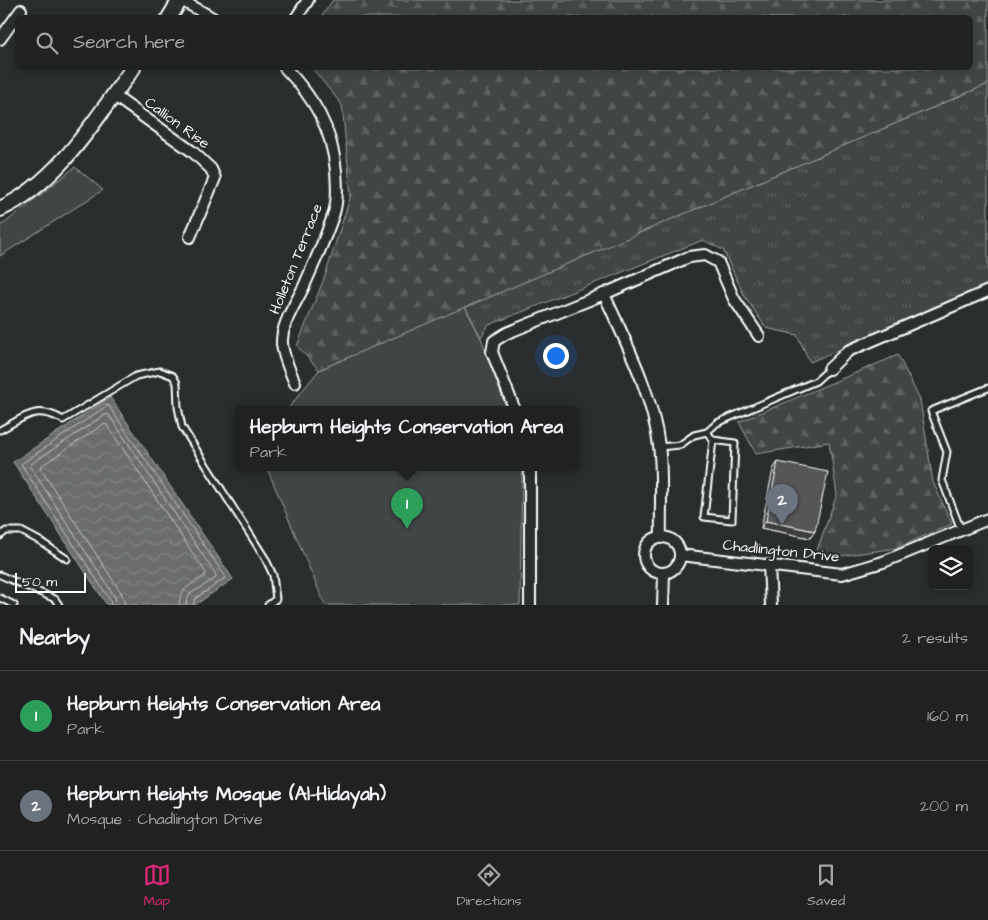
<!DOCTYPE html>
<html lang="en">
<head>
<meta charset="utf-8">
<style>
	:root { --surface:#202222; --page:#2d2f2f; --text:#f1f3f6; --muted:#a2a4a5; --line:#3d3f40; --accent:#db2777 }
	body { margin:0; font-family:"Architects Daughter",sans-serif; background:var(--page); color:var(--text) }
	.controls { position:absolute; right:15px; bottom:15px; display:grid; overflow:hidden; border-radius:8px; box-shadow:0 2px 8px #0003 }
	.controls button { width:45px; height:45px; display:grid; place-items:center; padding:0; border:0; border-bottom:1px solid var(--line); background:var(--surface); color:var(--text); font:25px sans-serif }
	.scale { position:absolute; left:15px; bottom:12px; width:71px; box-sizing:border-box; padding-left:5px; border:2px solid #fff; border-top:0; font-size:14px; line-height:18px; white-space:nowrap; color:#fff; -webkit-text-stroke:4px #2a2d2e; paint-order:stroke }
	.you { position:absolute; left:555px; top:355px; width:18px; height:18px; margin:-12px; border:4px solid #fff; border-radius:50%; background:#1a73e8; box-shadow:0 0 0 8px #1a73e833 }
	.badge { display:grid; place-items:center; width:32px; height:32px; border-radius:50%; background:var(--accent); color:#fff; font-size:16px; font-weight:700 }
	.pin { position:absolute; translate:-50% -41px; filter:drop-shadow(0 1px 2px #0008) }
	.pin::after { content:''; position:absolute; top:26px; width:18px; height:15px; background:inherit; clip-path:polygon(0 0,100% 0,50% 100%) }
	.popup { position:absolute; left:234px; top:406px; width:345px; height:65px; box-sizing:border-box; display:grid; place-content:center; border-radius:8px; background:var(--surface); filter:drop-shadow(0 1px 4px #0005); font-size:16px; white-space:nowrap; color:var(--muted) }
	.popup b { font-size:19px; color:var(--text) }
	.popup::after { content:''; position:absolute; left:50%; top:100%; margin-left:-10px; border:10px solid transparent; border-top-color:var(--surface) }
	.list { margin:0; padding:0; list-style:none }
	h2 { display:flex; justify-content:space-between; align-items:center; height:65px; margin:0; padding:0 20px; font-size:21px }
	h2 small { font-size:16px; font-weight:400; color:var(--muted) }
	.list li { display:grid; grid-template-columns:32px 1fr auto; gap:15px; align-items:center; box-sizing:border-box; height:90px; padding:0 20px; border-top:1px solid var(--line) }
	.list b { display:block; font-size:19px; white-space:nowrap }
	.list p { margin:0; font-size:16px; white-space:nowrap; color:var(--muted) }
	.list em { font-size:16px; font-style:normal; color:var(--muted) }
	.icon { flex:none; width:28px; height:28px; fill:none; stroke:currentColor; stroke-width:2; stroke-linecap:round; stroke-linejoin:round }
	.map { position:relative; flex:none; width:988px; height:605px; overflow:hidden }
	.search { position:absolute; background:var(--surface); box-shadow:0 2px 8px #0003; left:15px; right:15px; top:15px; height:55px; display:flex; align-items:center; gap:12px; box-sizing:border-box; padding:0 18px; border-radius:8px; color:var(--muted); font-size:19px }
	.sheet { height:245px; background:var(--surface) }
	nav { display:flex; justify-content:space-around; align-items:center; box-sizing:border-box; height:70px; border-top:1px solid var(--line); background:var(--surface); font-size:14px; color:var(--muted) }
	nav a { display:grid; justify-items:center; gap:2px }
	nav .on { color:var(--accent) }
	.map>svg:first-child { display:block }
</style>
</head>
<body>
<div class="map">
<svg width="988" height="605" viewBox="0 0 988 605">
	<defs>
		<pattern id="grass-tufts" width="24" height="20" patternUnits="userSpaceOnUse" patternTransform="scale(1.25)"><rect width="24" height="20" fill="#414445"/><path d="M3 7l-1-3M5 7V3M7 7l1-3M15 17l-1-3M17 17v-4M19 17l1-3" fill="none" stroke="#5e6061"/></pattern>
		<pattern id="forest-firs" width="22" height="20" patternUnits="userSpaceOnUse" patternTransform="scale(1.25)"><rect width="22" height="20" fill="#414445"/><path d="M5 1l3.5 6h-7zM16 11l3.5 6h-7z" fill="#5e6061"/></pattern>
		<pattern id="water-waves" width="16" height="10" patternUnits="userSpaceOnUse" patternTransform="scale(1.25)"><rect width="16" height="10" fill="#6a6c6d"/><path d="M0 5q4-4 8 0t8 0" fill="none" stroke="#808283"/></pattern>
	</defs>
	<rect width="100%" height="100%" fill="#2a2d2e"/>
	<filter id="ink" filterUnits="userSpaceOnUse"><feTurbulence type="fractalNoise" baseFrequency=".02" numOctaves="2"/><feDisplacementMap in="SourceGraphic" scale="10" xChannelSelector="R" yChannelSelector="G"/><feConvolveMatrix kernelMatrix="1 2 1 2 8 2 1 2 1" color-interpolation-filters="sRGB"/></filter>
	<g filter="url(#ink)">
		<polygon fill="url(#grass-tufts)" stroke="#a0a2a2" points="988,84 988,286 810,362 797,335 766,328 744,295 723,250 703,240 489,325 481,337 465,307"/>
		<g fill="url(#forest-firs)" stroke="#a0a2a2">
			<polygon points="333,0 988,0 988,84 319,370 297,346 325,276 351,195 342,105 312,68 970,68 970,18 321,17"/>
			<polygon points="898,355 920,400 933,482 952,524 897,548 840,556 816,553 837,494 829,442 756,454 739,422"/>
		</g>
		<g fill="#414445" stroke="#a0a2a2">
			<polygon points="75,167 103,190 0,256 0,225 5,223"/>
			<polygon points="465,307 481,338 507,410 287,410 319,370"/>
			<polygon points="267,468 522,468 520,605 325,605"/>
		</g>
		<polygon fill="url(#water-waves)" stroke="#a6a7a7" points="110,397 233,579 195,605 107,605 13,462"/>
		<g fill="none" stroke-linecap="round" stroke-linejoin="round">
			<g stroke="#c3c4c5" stroke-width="1">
				<polyline points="111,605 110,600 21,464 108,405 225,576 224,579 195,599 193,605"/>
				<polyline points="117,605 115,597 30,466 31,464 106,414 109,415 216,575 216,578 190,594 187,600 186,605"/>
				<path d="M125,605l-3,-11 -82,-126 1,-2 63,-42 3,1 99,148 -1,3c-12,7 -26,13 -26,29"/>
			</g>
			<defs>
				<g id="lane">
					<path d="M0,430c25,-13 36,-26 63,-10l73,-44 24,-5 13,5 4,7 1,24 4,20 83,131 8,17 3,24 -8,6"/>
					<polyline points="707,432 713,440 704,517 732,520 735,443 713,440"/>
					<polyline points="659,447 680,445 694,435 707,432 717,423 816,381 829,369"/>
					<polyline points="961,530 942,480 947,452 931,411 988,388"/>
					<polyline points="0,536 6,531 21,531 40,541 67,559"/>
					<polyline points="0,575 55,599 59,605"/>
					<polyline points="0,598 14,605"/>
				</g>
				<g id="street">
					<polyline points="181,0 213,18"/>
					<polyline points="296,18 308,0"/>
					<polyline points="0,39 21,10"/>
					<path d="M285,68c29,30 47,60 51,103 1,14 2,28 -2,42 -8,24 -19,48 -29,71 -8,18 -24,39 -23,60 1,13 8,27 13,39"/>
					<polyline points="113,95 193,152 211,169 215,178 190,237"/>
					<path d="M604,294c22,49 48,98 55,152 4,28 1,63 2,92"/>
					<polyline points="829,369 848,351 988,291"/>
					<polyline points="515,410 492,352 494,341 507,333 604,294 689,257 705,255 718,262 734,299 759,336"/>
					<circle cx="662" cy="555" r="18"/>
					<polyline points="680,555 842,574 883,562 988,519"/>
					<polyline points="769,565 771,605"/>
					<polyline points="530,605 530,468"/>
					<polyline points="663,605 664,573"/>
				</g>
				<g id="secondary">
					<polyline points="169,18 180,0"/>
					<path d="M0,209c58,-26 97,-92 133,-141"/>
				</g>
			</defs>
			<use href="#lane" stroke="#fff" stroke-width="9"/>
			<use href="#street" stroke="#fff" stroke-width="14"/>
			<use href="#secondary" stroke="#fff" stroke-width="18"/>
			<use href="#lane" stroke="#2a2d2e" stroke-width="5"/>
			<use href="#street" stroke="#2a2d2e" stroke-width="10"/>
			<use href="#secondary" stroke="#2a2d2e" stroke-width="14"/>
		</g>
		<polygon fill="#494b4c" stroke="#fff" points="778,462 815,531 810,538 761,528 773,469"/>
		<polygon fill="#3c3d3e" stroke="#fff" points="766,521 815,531 810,538 761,528"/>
		<polygon fill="#555758" stroke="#fff" points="778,462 828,472 815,531 766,521"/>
	</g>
	<g text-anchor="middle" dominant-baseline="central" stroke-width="4.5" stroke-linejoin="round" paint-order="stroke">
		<g font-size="15" fill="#fff" stroke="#2a2d2e">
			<text transform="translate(177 123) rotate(36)">Callion Rise</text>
			<text transform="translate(296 259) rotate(-68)">Holleton Terrace</text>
			<text transform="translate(781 551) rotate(6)">Chadlington Drive</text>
		</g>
	</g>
</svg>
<div class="controls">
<button><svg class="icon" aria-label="layers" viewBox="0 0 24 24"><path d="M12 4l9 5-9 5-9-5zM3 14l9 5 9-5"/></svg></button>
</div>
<div class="scale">50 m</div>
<div class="you"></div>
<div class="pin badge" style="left:407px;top:529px;background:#2e9e5b">1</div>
<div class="popup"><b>Hepburn Heights Conservation Area</b>Park</div>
<div class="pin badge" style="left:782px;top:525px;background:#6b7280">2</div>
<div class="search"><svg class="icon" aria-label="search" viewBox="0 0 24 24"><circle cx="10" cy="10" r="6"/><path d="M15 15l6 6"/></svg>Search here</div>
</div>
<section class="sheet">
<h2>Nearby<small>2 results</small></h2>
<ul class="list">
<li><span class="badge" style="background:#2e9e5b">1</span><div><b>Hepburn Heights Conservation Area</b><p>Park</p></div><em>160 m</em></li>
<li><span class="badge" style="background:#6b7280">2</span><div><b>Hepburn Heights Mosque (Al-Hidayah)</b><p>Mosque · Chadlington Drive</p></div><em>200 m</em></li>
</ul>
</section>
<nav>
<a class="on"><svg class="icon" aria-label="map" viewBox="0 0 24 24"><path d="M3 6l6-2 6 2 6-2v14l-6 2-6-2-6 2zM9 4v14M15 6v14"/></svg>Map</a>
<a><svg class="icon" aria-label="directions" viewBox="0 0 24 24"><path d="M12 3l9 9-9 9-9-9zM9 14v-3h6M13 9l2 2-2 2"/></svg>Directions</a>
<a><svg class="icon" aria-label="saved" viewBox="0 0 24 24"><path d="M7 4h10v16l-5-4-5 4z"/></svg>Saved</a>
</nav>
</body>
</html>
